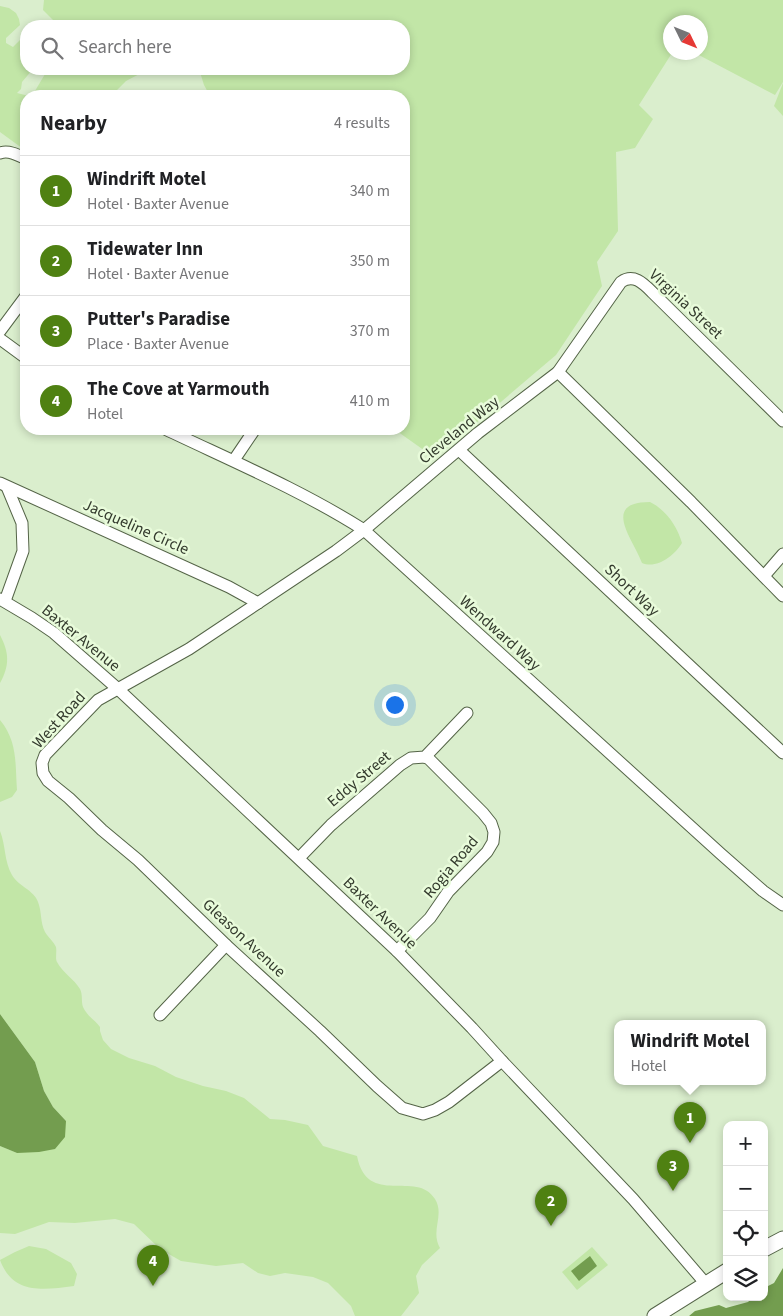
<!DOCTYPE html>
<html lang="en">
<head>
<meta charset="utf-8">
<style>
	:root { --surface:#fff; --page:#f6f6f6; --text:#202124; --muted:#757577; --line:#e0e0e0; --accent:#4f8112 }
	body { margin:0; font-family:"Source Sans 3",sans-serif; background:var(--page); color:var(--text) }
	.controls { position:absolute; right:15px; bottom:15px; display:grid; overflow:hidden; border-radius:10px; box-shadow:0 2px 8px #0003 }
	.controls button { width:45px; height:45px; display:grid; place-items:center; padding:0; border:0; border-bottom:1px solid var(--line); background:var(--surface); color:var(--text); font:25px sans-serif }
	.compass { position:absolute; left:663px; top:15px; width:45px; height:45px; border-radius:50%; background:var(--surface); box-shadow:0 2px 8px #0003; rotate:133deg }
	.you { position:absolute; left:394px; top:704px; width:18px; height:18px; margin:-12px; border:4px solid #fff; border-radius:50%; background:#1a73e8; box-shadow:0 0 0 8px #1a73e833 }
	.badge { display:grid; place-items:center; width:32px; height:32px; border-radius:50%; background:var(--accent); color:#fff; font-size:16px; font-weight:700 }
	.pin { position:absolute; translate:-50% -41px; filter:drop-shadow(0 1px 2px #0008) }
	.pin::after { content:''; position:absolute; top:26px; width:18px; height:15px; background:inherit; clip-path:polygon(0 0,100% 0,50% 100%) }
	.popup { position:absolute; left:614px; top:1020px; width:152px; height:65px; box-sizing:border-box; display:grid; place-content:center; border-radius:10px; background:var(--surface); filter:drop-shadow(0 1px 4px #0005); font-size:16px; white-space:nowrap; color:var(--muted) }
	.popup b { font-size:19px; color:var(--text) }
	.popup::after { content:''; position:absolute; left:50%; top:100%; margin-left:-10px; border:10px solid transparent; border-top-color:var(--surface) }
	.list { margin:0; padding:0; list-style:none }
	h2 { display:flex; justify-content:space-between; align-items:center; height:65px; margin:0; padding:0 20px; font-size:21px }
	h2 small { font-size:16px; font-weight:400; color:var(--muted) }
	.list li { display:grid; grid-template-columns:32px 1fr auto; gap:15px; align-items:center; box-sizing:border-box; height:70px; padding:0 20px; border-top:1px solid var(--line) }
	.list b { display:block; font-size:19px; white-space:nowrap }
	.list p { margin:0; font-size:16px; white-space:nowrap; color:var(--muted) }
	.list em { font-size:16px; font-style:normal; color:var(--muted) }
	.icon { flex:none; width:28px; height:28px; fill:none; stroke:currentColor; stroke-width:2; stroke-linecap:round; stroke-linejoin:round }
	.map { position:relative; flex:none; width:783px; height:1316px; overflow:hidden }
	.search { position:absolute; background:var(--surface); box-shadow:0 2px 8px #0003; left:20px; top:20px; width:390px; height:55px; display:flex; align-items:center; gap:12px; box-sizing:border-box; padding:0 18px; border-radius:20px; color:var(--muted); font-size:19px }
	.panel { position:absolute; background:var(--surface); box-shadow:0 2px 8px #0003; left:20px; top:90px; width:390px; height:345px; border-radius:20px }
	.map>svg:first-child { display:block }
</style>
</head>
<body>
<div class="map">
<svg width="783" height="1316" viewBox="0 0 783 1316">
	<rect width="100%" height="100%" fill="#daeecd"/>
	<g fill="#c2e6a7">
		<polygon points="44,0 783,0 783,82 775,95 695,53 700,52 700,22 670,22 670,52 672,53 639,105 653,119 635,148 616,152 618,231 597,262 602,286 556,355 435,458 394,429 404,429 404,96 210,96 204,85 199,69 404,69 404,26 59,26 43,10"/>
		<polygon points="0,6 9,8 16,13 19,19 20,25 6,38 6,43 13,47 21,39 26,39 26,69 33,69 22,82 21,89 17,93 29,96 26,96 26,151 0,132"/>
		<polygon points="48,69 149,69 126,81 111,96 32,96"/>
		<polygon points="783,83 783,116 774,106"/>
		<path d="M650,502c16,8 27,24 32,41 -8,13 -25,26 -40,20 -8,-23 -42,-61 8,-61z"/>
		<path d="M0,635c9,17 10,30 0,48z"/>
		<path d="M0,720c18,22 15,44 17,70l-5,7 -12,5z"/>
		<path d="M0,831c6,15 4,30 12,44 6,11 22,15 26,27 4,10 2,20 7,30 3,5 9,10 11,15 1,5 -1,11 1,15 6,11 17,17 23,27 3,6 1,12 3,18 4,9 12,13 17,20v4l3,9 8,9 18,9 26,8 21,11 27,9 23,5 18,7 26,21 15,1 23,5 15,21 34,10c10,52 60,13 78,43 10,16 -5,32 5,49l-18,17 -6,11 3,17 -18,23h-46l-4,-10 -23,-23 -15,-6 -28,-4 -15,3 -12,-3 -15,-10 -27,3 -35,-5 -21,-12 -26,-25 -19,-5 -40,4 -26,-1 -34,12 -15,-1v-87l17,7 49,-32 -13,-14 -9,-16 -9,-29 -35,-48z"/>
		<path d="M29,1246l17,3 25,14 6,11 -3,12c-31,4 -61,9 -74,-26l15,-8z"/>
		<polygon points="592,1247 608,1265 577,1290 562,1272"/>
	</g>
	<g fill="#739d4f">
		<polygon points="0,1014 35,1062 44,1091 53,1107 66,1121 65,1137 55,1149 39,1152 17,1153 0,1146"/>
		<polygon points="590,1256 597,1266 579,1281 571,1271"/>
		<polygon points="783,1268 783,1316 689,1316 695,1311 719,1305 726,1308 748,1302 753,1297 764,1297 764,1288 774,1283"/>
	</g>
	<g fill="none" stroke-linecap="round" stroke-linejoin="round">
		<defs>
			<g id="minor">
				<path d="M0,153c9,-3 18,2 26,6"/>
				<polyline points="0,331 26,296"/>
				<polyline points="0,339 26,358"/>
				<path d="M558,372l63,-90c13,-9 23,2 32,11l130,128"/>
				<path d="M165,429c67,32 136,61 199,101l357,324 42,37 20,14"/>
				<polyline points="459,450 783,753"/>
				<polyline points="234,460 255,429"/>
				<polyline points="0,483 229,587 258,603"/>
				<polyline points="764,576 783,554"/>
				<polyline points="0,599 32,618 54,633 118,689 397,951 472,1028 502,1061 633,1199 706,1284"/>
				<polyline points="5,601 23,551 22,523 7,487"/>
				<polyline points="299,858 331,825 400,765 411,758 425,757 467,713"/>
				<polyline points="397,951 430,918 448,892 487,852 493,842 494,832 491,823 483,813 429,759 425,757"/>
				<polyline points="160,1015 226,945"/>
				<polyline points="502,1061 449,1102 435,1110 423,1114 402,1108 377,1086 320,1031 226,945 138,860 102,830 69,798 48,781 43,773 42,763 45,755 98,700 189,649 336,551 364,530 478,433 558,372 691,502 783,596"/>
			</g>
			<g id="major">
				<polyline points="764,1249 783,1239"/>
				<polyline points="655,1316 727,1271"/>
			</g>
		</defs>
		<use href="#minor" stroke="#546447" stroke-width="13"/>
		<use href="#major" stroke="#546447" stroke-width="17"/>
		<use href="#minor" stroke="#fff" stroke-width="11"/>
		<use href="#major" stroke="#fff" stroke-width="15"/>
	</g>
	<g text-anchor="middle" dominant-baseline="central" stroke-width="5" stroke-linejoin="round" paint-order="stroke">
		<g font-size="16" fill="#333a2d" stroke="#e8fbda">
			<text transform="translate(686 304) rotate(43)">Virginia Street</text>
			<text transform="translate(459 430) rotate(-39)">Cleveland Way</text>
			<text transform="translate(136 527) rotate(24)">Jacqueline Circle</text>
			<text transform="translate(632 590) rotate(43)">Short Way</text>
			<text transform="translate(500 633) rotate(42)">Wendward Way</text>
			<text transform="translate(81 638) rotate(39)">Baxter Avenue</text>
			<text transform="translate(59 720) rotate(-48)">West Road</text>
			<text transform="translate(359 779) rotate(-40)">Eddy Street</text>
			<text transform="translate(451 867) rotate(-50)">Rogia Road</text>
			<text transform="translate(380 913) rotate(44)">Baxter Avenue</text>
			<text transform="translate(244 938) rotate(43)">Gleason Avenue</text>
		</g>
	</g>
</svg>
<div class="controls">
<button>+</button>
<button>−</button>
<button><svg class="icon" aria-label="locate" viewBox="0 0 24 24"><circle cx="12" cy="12" r="6"/><path d="M12 2v4M12 18v4M2 12h4M18 12h4"/></svg></button>
<button><svg class="icon" aria-label="layers" viewBox="0 0 24 24"><path d="M12 4l9 5-9 5-9-5zM3 14l9 5 9-5"/></svg></button>
</div>
<svg class="compass" viewBox="-18 -18 36 36"><path d="M0-13l5 13h-10z" fill="#e53935"/><path d="M0 13l5-13h-10z" fill="#757577"/></svg>
<div class="you"></div>
<div class="pin badge" style="left:690px;top:1143px">1</div>
<div class="popup"><b>Windrift Motel</b>Hotel</div>
<div class="pin badge" style="left:551px;top:1226px">2</div>
<div class="pin badge" style="left:673px;top:1191px">3</div>
<div class="pin badge" style="left:153px;top:1286px">4</div>
<div class="search"><svg class="icon" aria-label="search" viewBox="0 0 24 24"><circle cx="10" cy="10" r="6"/><path d="M15 15l6 6"/></svg>Search here</div>
<section class="panel">
<h2>Nearby<small>4 results</small></h2>
<ul class="list">
<li><span class="badge">1</span><div><b>Windrift Motel</b><p>Hotel · Baxter Avenue</p></div><em>340 m</em></li>
<li><span class="badge">2</span><div><b>Tidewater Inn</b><p>Hotel · Baxter Avenue</p></div><em>350 m</em></li>
<li><span class="badge">3</span><div><b>Putter's Paradise</b><p>Place · Baxter Avenue</p></div><em>370 m</em></li>
<li><span class="badge">4</span><div><b>The Cove at Yarmouth</b><p>Hotel</p></div><em>410 m</em></li>
</ul>
</section>
</div>
</body>
</html>
